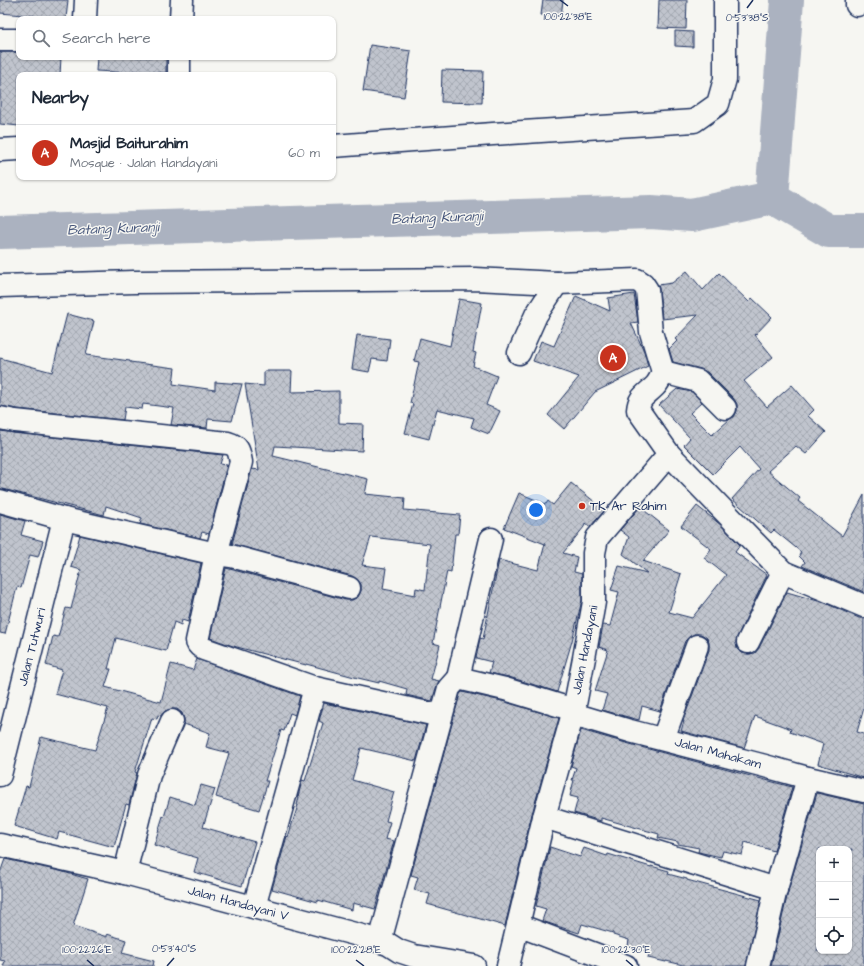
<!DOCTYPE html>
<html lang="en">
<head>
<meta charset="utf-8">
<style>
	:root { --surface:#fff; --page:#f6f6f7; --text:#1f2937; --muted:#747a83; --line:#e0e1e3; --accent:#c8321e }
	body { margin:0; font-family:"Architects Daughter",sans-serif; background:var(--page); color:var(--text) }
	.controls { position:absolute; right:12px; bottom:12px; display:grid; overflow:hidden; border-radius:8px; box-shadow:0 1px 3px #0004 }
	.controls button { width:36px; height:36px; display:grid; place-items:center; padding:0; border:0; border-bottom:1px solid var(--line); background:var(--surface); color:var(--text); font:20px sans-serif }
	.you { position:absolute; left:536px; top:510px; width:14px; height:14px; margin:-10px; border:3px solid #fff; border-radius:50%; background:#1a73e8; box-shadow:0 0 0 6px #1a73e833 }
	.badge { display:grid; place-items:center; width:26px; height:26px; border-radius:50%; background:var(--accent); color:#fff; font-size:13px; font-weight:700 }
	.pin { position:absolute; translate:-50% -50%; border:2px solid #fff; box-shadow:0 1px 4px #0006 }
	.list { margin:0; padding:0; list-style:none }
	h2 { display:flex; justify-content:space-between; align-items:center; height:52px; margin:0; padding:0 16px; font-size:17px }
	h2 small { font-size:13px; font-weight:400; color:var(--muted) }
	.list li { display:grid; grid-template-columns:26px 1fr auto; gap:12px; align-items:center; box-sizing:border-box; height:56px; padding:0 16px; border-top:1px solid var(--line) }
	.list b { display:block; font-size:15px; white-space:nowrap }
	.list p { margin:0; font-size:13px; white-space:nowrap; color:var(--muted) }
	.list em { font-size:13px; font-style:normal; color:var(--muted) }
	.icon { flex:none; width:22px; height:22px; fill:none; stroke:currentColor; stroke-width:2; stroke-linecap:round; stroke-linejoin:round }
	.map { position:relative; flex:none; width:864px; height:966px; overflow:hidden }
	.search { position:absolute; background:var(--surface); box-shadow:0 1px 3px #0004; left:16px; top:16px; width:320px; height:44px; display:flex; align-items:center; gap:10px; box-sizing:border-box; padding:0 14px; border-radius:8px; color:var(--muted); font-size:15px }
	.panel { position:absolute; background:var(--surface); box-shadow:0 1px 3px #0004; left:16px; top:72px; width:320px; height:108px; border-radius:8px }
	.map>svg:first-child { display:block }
</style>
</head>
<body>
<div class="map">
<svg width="864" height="966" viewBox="0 0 864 966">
	<defs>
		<pattern id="building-cross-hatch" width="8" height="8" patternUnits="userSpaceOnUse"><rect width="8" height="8" fill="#c0c4cd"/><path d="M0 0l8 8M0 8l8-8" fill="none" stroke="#a4a9b2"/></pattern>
	</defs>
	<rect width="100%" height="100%" fill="#f6f6f2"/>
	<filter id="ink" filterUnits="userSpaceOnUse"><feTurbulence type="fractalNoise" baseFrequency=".025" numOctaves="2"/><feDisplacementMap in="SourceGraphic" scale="8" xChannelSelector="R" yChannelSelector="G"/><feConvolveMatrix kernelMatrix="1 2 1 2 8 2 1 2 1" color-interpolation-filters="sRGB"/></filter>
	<g filter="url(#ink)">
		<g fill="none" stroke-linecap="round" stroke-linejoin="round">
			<g stroke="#abb2c0" stroke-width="34">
				<polyline points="772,198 787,0"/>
				<polyline points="0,232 651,212 692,215 772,198 829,231 864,231"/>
			</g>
		</g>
		<g fill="url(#building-cross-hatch)" stroke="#1b2f5e" fill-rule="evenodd">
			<polygon points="0,0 68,0 66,19 35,19 35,16 0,13"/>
			<polygon points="543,0 563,0 561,17 541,15"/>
			<polygon points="659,0 687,0 686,29 658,28"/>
			<polygon points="675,31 693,32 693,47 675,46"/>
			<polygon points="370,45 411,51 404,97 363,91"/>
			<polygon points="0,52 19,52 19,57 61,57 60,75 19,75 19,126 0,124"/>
			<polygon points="97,57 166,57 166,73 132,71 132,73 96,71"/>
			<polygon points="442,70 483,71 482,103 441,102"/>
			<polygon points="687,271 703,290 719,273 749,302 752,298 772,317 755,335 773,357 744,381 767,407 792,385 814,410 808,416 826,432 806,454 796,446 768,471 800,498 798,501 842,536 864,495 864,592 802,566 805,562 799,556 801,552 774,530 771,533 732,499 759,469 740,447 713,474 684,445 690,438 659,405 677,389 692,392 702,402 690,413 712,435 730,419 734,417 737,411 737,404 734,399 707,372 701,369 673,362 669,349 677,341 675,339 698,315 662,319 659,289 658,285 672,283"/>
			<polygon points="634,294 638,322 631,323 644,351 648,366 595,392 564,429 548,415 579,377 533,361 541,341 554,346 576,296 610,311 608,298"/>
			<polygon points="459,299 482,303 473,352 476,353 473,366 497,376 486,405 500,411 489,434 471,427 474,418 437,409 429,439 405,433 413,404 410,403 419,362 414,361 420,338 450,346"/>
			<polygon points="67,314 94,321 86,355 130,361 130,362 175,368 173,384 215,390 215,382 242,384 232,421 208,419 207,428 171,425 174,408 143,404 142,409 125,407 123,420 17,409 0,406 0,358 52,372"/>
			<polygon points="357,335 390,339 387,361 372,359 369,372 352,369"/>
			<path d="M264,371h28l-1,21 48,-1v32l24,1 -1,27 -87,-5 -2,10 95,23 -3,15 40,4 -1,12 56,5 -2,19h-3l-4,38 -4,-1 -14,72 7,2 -9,34 8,2 -2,4 -5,16 -26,-6 1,-6 -28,-8v2l-21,-5 -52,-14v1l-73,-19 -23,-8 16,-70 120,32h6l6,-3 3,-6v-7l-3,-4 -6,-4 -120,-32 20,-75 7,1 -14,-86 19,2zM371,537l59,7 -5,46 -9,-2 -1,7 -32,-6 3,-21 -24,-3z"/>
			<polygon points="0,431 14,433 223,455 220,464 227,465 209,534 202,532 200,538 140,524 142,518 106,506 104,515 3,489 0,489"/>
			<polygon points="571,483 605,510 590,527 585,523 584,527 563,553 577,557 574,572 582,574 582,600 572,641 557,692 509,677 489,673 492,662 476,658 480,638 483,639 499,560 538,570 545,544 504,528 519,493 546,504 548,501 553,505"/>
			<polygon points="697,506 721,525 740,545 735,552 767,575 737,637 736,642 737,649 742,653 749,654 755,653 759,648 787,592 825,603 859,618 864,618 864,708 857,732 864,734 864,778 818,764 823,744 790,732 791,729 755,716 744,748 681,731 684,721 683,721 709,650 709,643 707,638 701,634 694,634 689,637 685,641 660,711 642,706 639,720 602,710 607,694 595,691 608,650 599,647 603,625 610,626 619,592 611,590 619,566 647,573 623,554 629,537 620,530 640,507 669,530 643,561 681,574 669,612 692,618 726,575 704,558 711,549 681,526"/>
			<polygon points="0,514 25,521 21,535 43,541 38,557 30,555 21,588 17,587 5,634 0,633"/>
			<polygon points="80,535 201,563 188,622 182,620 181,625 174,622 166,651 116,638 108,669 111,669 105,687 161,702 171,664 193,670 197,659 227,670 226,671 240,675 300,696 295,715 290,713 284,731 281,730 265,781 268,781 259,810 216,797 229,753 206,747 210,733 184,724 184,719 182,713 177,709 171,709 165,711 161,716 158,715 157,719 152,718 135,772 137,773 129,805 126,804 114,847 59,832 57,839 14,826 26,786 29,787 41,737 95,750 108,708 55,694 62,670 46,665 53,636 58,637 66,608 71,609 81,570 71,567"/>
			<polygon points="462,692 502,701 559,718 532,814 505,926 427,904 430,894 414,890 418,877 411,875 460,694"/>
			<polygon points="324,703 426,725 416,761 361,748 352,780 394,792 386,821 390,822 385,839 394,841 375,909 353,903 352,910 318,900 318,902 272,889 287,836 288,837 298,805 297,805 299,797 298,797 302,780 305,781 323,723 319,721"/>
			<polygon points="581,730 626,743 792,787 774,851 745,842 742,855 723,851 721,857 698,852 699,848 678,844 678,842 658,838 659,834 601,818 601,821 574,813 578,798 570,796 574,780 572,780 576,768 571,766"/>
			<polygon points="201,785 215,789 203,827 255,842 242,886 194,872 198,858 154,845 163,816 164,817 170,797 195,805"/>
			<path d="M817,793l47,11v162h-93l18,-78zM819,849h33l-3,26v76h-32l2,-8z"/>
			<polygon points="550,847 580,857 584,848 607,856 608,854 651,867 651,866 669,871 668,874 687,879 687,880 761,900 746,966 687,966 666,961 666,962 648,958 649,952 628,946 629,940 613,935 613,933 582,924 579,933 557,926 542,921 546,909 536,906"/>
			<polygon points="5,859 60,871 88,879 73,926 107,937 107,934 126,940 122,953 154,961 153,966 3,966 5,961 0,960 0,873"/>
		</g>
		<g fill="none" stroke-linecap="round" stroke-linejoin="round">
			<defs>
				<g id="minor">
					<polyline points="857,0 857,5"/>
					<polyline points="85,19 86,0"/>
					<polyline points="181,19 182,0"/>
					<polyline points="0,40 19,40"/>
					<polyline points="179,57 179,75"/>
					<polyline points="333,146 493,134 694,121 718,104 725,79 725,0"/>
					<polyline points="0,150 19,149"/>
					<polyline points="0,286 134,282 475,279 557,283 637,280 643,284 647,290 651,332 663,372"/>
					<polyline points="519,353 536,315 557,283"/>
					<polyline points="663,372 698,381 725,408"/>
					<path d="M0,418l15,3 213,22c11,3 11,9 13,19l-25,92 -19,87c0,4 4,6 7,8l111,39 126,28"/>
					<polyline points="669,454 783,572 864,606"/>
					<polyline points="0,501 64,519 216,554 231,556 349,588"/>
					<polyline points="748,642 783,572"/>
					<polyline points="458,678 491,539"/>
					<polyline points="573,714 630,731 765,766 808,778 864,791"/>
					<polyline points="663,739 697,646"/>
					<polyline points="0,775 64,519"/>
					<polyline points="544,817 776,889"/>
					<polyline points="0,845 125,873 366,937 388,944 399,951 414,956 474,966"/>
					<polyline points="125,873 149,775 172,721"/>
					<polyline points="254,907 315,688"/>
					<polyline points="518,925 626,966"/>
					<polyline points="380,941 449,688 458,678 505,689 574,710"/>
					<path d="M508,966l10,-41 26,-108 30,-107 10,-52 10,-56v-49l3,-15 72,-84 -31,-44c1,-13 8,-15 17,-24 4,-4 6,-9 8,-14"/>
					<polyline points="758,966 776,889 808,778"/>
				</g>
			</defs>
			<use href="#minor" stroke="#1b2f5e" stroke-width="25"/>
			<use href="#minor" stroke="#f6f6f2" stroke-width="22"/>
		</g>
	</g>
	<path fill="none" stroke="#1b2f5e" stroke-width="1.5" d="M560,0l8,6M747,8l6,-8M87,960l7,6M356,960l8,6M626,960l7,6M167,966l7,-8"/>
	<circle fill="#c8321e" stroke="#f6f6f2" stroke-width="1.5" cx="582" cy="506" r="4"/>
	<g text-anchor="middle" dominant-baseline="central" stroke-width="3" stroke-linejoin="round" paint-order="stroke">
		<g font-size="13" fill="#1b2f5e" stroke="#f6f6f2" text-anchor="start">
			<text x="590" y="506">TK Ar Rahim</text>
		</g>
		<g font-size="13" fill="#1b2f5e" stroke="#f6f6f2">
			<text transform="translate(32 647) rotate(-76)">Jalan Tutwuri</text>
			<text transform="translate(585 650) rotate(-79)">Jalan Handayani</text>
			<text transform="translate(718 753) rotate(15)">Jalan Mahakam</text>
			<text transform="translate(238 903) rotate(15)">Jalan Handayani V</text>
		</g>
		<g font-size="14" font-style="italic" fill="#46567b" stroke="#f6f6f2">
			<text transform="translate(437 218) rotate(-2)">Batang Kuranji</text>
			<text transform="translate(113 229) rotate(-2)">Batang Kuranji</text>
		</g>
	</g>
	<g font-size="10" text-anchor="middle" fill="#1b2f5e" stroke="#f6f6f2" stroke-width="3" stroke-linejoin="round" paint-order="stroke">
		<text x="568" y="20">100°22'38"E</text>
		<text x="747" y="21">0°53'38"S</text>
		<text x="174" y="952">0°53'40"S</text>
		<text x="87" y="953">100°22'26"E</text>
		<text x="356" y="953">100°22'28"E</text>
		<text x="626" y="953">100°22'30"E</text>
	</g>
</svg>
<div class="controls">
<button>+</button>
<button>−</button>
<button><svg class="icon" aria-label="locate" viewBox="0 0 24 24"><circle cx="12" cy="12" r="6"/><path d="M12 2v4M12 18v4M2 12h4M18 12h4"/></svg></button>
</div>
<div class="you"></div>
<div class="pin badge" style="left:613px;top:358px">A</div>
<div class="search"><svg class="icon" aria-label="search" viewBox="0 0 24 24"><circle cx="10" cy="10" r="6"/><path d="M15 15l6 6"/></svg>Search here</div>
<section class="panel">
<h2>Nearby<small></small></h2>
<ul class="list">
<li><span class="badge">A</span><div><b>Masjid Baiturahim</b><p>Mosque · Jalan Handayani</p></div><em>60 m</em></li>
</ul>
</section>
</div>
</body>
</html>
